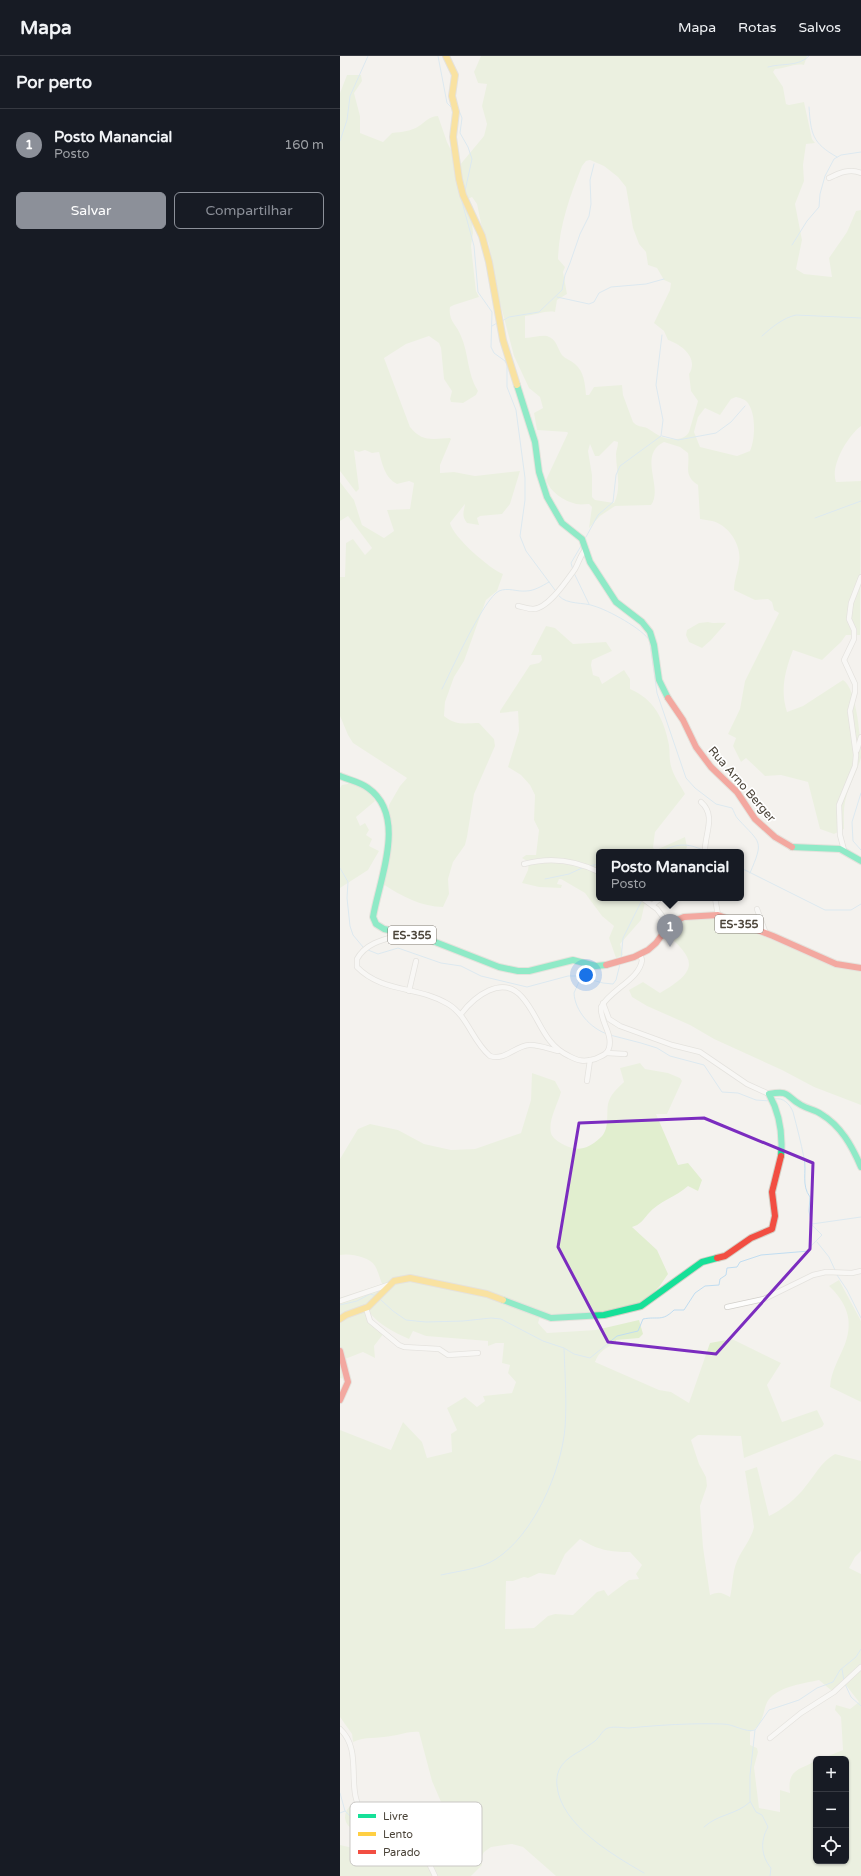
<!DOCTYPE html>
<html lang="pt">
<head>
<meta charset="utf-8">
<style>
	:root { --surface:#171b24; --page:#242831; --text:#f1f3f6; --muted:#9ea1a6; --line:#363941; --accent:#8c9099 }
	body { margin:0; font-family:"Varela Round",sans-serif; background:var(--page); color:var(--text) }
	.controls { position:absolute; right:12px; bottom:12px; display:grid; overflow:hidden; border-radius:6px; box-shadow:0 1px 3px #0004 }
	.controls button { width:36px; height:36px; display:grid; place-items:center; padding:0; border:0; border-bottom:1px solid var(--line); background:var(--surface); color:var(--text); font:20px sans-serif }
	.you { position:absolute; left:246px; top:919px; width:14px; height:14px; margin:-10px; border:3px solid #fff; border-radius:50%; background:#1a73e8; box-shadow:0 0 0 6px #1a73e833 }
	.badge { display:grid; place-items:center; width:26px; height:26px; border-radius:50%; background:var(--accent); color:#fff; font-size:13px; font-weight:700 }
	.pin { position:absolute; translate:-50% -33px; filter:drop-shadow(0 1px 2px #0008) }
	.pin::after { content:''; position:absolute; top:21px; width:14px; height:12px; background:inherit; clip-path:polygon(0 0,100% 0,50% 100%) }
	.popup { position:absolute; left:256px; top:793px; width:148px; height:52px; box-sizing:border-box; display:grid; place-content:center; border-radius:6px; background:var(--surface); filter:drop-shadow(0 1px 3px #0005); font-size:13px; white-space:nowrap; color:var(--muted) }
	.popup b { font-size:15px; color:var(--text) }
	.popup::after { content:''; position:absolute; left:50%; top:100%; margin-left:-8px; border:8px solid transparent; border-top-color:var(--surface) }
	.list { margin:0; padding:0; list-style:none }
	h2 { display:flex; justify-content:space-between; align-items:center; height:52px; margin:0; padding:0 16px; font-size:17px }
	h2 small { font-size:13px; font-weight:400; color:var(--muted) }
	.list li { display:grid; grid-template-columns:26px 1fr auto; gap:12px; align-items:center; box-sizing:border-box; height:72px; padding:0 16px; border-top:1px solid var(--line) }
	.list b { display:block; font-size:15px; white-space:nowrap }
	.list p { margin:0; font-size:13px; white-space:nowrap; color:var(--muted) }
	.list em { font-size:13px; font-style:normal; color:var(--muted) }
	.actions { display:flex; gap:8px; padding:12px 16px }
	.actions a { flex:1; padding:9px 0; border:1px solid var(--accent); border-radius:6px; text-align:center; font-size:14px; color:var(--accent) }
	.actions .main { background:var(--accent); color:#fff }
	.icon { flex:none; width:22px; height:22px; fill:none; stroke:currentColor; stroke-width:2; stroke-linecap:round; stroke-linejoin:round }
	.map { position:relative; flex:none; width:521px; height:1820px; overflow:hidden }
	header { display:flex; align-items:center; gap:24px; box-sizing:border-box; height:56px; padding:0 20px; background:var(--surface); border-bottom:1px solid var(--line) }
	header strong { font-size:19px }
	nav { display:flex; gap:22px; margin-inline-start:auto; font-size:14px }
	main { display:flex }
	aside { flex:1; background:var(--surface) }
	.map>svg:first-child { display:block }
</style>
</head>
<body>
<header>
<strong>Mapa</strong>
<nav><a>Mapa</a><a>Rotas</a><a>Salvos</a></nav>
</header>
<main>
<aside>
<h2>Por perto<small></small></h2>
<ul class="list">
<li><span class="badge">1</span><div><b>Posto Manancial</b><p>Posto</p></div><em>160 m</em></li>
</ul>
<div class="actions"><a class="main">Salvar</a><a>Compartilhar</a></div>
</aside>
<div class="map">
<svg width="521" height="1820" viewBox="0 0 521 1820">
	<rect width="100%" height="100%" fill="#f4f2ee"/>
	<g fill="#e1eecf" fill-rule="evenodd">
		<path d="M141,0h326l-3,9c-10,-2 -19,4 -29,4l-2,3 10,15 3,17 3,1 15,-3 8,37 3,4 -9,1 -3,21 1,16 -9,23 7,36 -6,29 8,5 28,3 -3,-19 18,-26 9,-21 5,-1v216c-13,10 -31,39 -25,56l25,-1 -1,154h-14l-5,7 -19,18 -29,-10c-8,21 -13,40 -6,62l16,-6 40,-26c14,8 18,62 18,78 -4,14 -12,26 -15,40 -3,10 -2,21 -2,31l-10,5 -14,-5 -12,-47 -27,-7 -16,1 -19,-18 -5,4 -8,-16 3,-8 -8,-4 12,-25 5,-28 34,-68 -5,-3 -2,-8 -4,-3 -13,1 -21,-10c0,-10 4,-18 5,-28 3,-16 -10,-37 -27,-41 -4,-1 -8,-1 -12,-2l-2,-34c-15,-10 -8,-18 -10,-32l-8,-6 -16,-5c-27,13 0,46 -13,63l-36,1 -15,10 -11,12 3,-21 -3,-3c-4,0 -8,1 -13,0 -12,-3 -26,-12 -30,-24l22,-47 -1,-1 -30,-2 -3,-17 9,-5 -3,-11 -11,-9 -15,-32 -17,-65 -8,-47 -7,-16 -5,-24 -5,-7 -4,2 3,13 2,21 -2,13 5,45 3,6 -25,8 -4,2c-2,14 7,18 11,29 8,18 6,38 17,55l-2,4 -13,8 -12,-1 -1,-3 2,-8 -8,-12 -3,-31 -2,-5 -10,-7 -23,8 -22,14 26,69c12,15 22,12 40,11l1,1 -11,26v8l14,-1 21,4 45,-5 -10,33 -8,10 -22,2 -3,2 2,7 -12,-2c-6,-7 -3,-12 -2,-19l-15,19c3,14 40,46 53,51l-6,17 -11,9 -22,61 -10,16 -9,25 -1,14c12,10 21,7 35,7l15,16 1,7 -21,48 -7,43 -2,8 -12,17 -5,17 1,15 -6,13c-21,0 -42,-11 -60,-23l6,-79 11,-19 7,-8 -54,-35 -5,-8 -8,-19v-139h5l1,-34 7,-4 12,16 7,-7 -24,-32 -8,5v-39l14,18 8,25 22,13 10,-7 -7,-21 23,-1 4,-26 -5,-2 -12,3c-12,-6 -15,-20 -18,-32l-7,1 -7,-3 -6,2 -5,-2 5,39 -3,3 -16,-21v-378l7,-18h14l1,6 -8,12 6,23v17l23,9 9,-9c9,-1 20,-2 27,-7 6,-4 11,-10 19,-10l9,26 12,24 25,-30 3,-12 -5,-18 5,-22 -9,-1 -4,-11zM250,104l14,6 14,11 8,10 7,41 6,16 7,8 2,13 9,3 7,12 7,3 -1,7 -16,33 10,8 4,9c14,5 31,18 21,34l2,17 7,10 -9,31c-5,10 -23,8 -31,3 -4,-2 -7,-5 -11,-7 -5,-2 -10,-1 -14,-6l-10,-27 -1,-10 -28,2 -5,8h-3c-1,-11 -2,-24 -11,-31 -4,-4 -10,-5 -13,-9 -5,-7 -5,-16 -15,-19 -6,-1 -15,2 -22,2v-22c10,-1 22,-6 30,-4l2,-12 10,-6 -4,-22 2,-5 -7,-8c1,-33 12,-63 24,-93l4,-5zM396,341c5,1 11,3 13,8 7,11 6,35 1,46l-13,5 -37,-9 -6,-15 4,-15 7,-9 15,7 11,-16zM274,385l4,1c0,5 -2,8 -2,12 0,17 6,33 -2,49l-19,-3 -3,-3v-22l-4,-24 2,-7 5,12h4z"/>
		<path d="M368,566c7,2 11,0 18,1l-15,17 -9,8 -13,-6 -3,-7 1,-5 12,-7z"/>
		<path d="M206,570l9,2 18,16 33,-2 6,9 -20,9 -1,5 2,10 6,2 3,7 22,-14 6,9v10c24,10 34,30 39,56 1,7 0,14 2,21 2,9 10,20 14,28l-30,38 -2,16 3,2 29,-13 2,10 -2,5h-86v46h47l-5,22 -21,24 3,11 -7,3 -7,-20 5,-12 -12,-10 -17,-23 -24,-14h-2l-2,5 5,1 -1,3 -22,-1 -17,-4 6,-13 1,-8 -7,-4 4,-3h10l3,-25 -5,-10 1,-25 -5,-10 -9,-10 -13,-8 11,-36 -1,-20 -18,2v-2l30,-46 9,-2 3,-3 -1,-5h-10z"/>
		<path d="M13,727c9,5 18,8 22,18l-19,16 4,9 5,-3 4,7 -3,5 6,4 -3,7 10,5 -11,19 -28,18v-100l2,-3z"/>
		<path d="M379,862l111,46 31,3v138l-47,-18 -32,-17 -68,-31 -24,-14 -43,-19 -15,-9 -3,-7 14,-8 17,11c42,-24 34,-35 3,-62l18,-12z"/>
		<path d="M300,1007l5,6 23,4 12,5 2,3 -15,33h-11l22,51 10,-2 14,17 -4,11 -10,-5c-12,11 -29,15 -40,28 -5,6 -8,11 -16,13l25,23 11,24 -9,13 -18,18 -69,15 -31,-6 -3,9 9,10 49,-3 43,-10 4,14 -4,4 -23,2v3c-10,5 -17,8 -21,19l64,28 12,2 18,11 21,-60 22,-4 49,24 -14,22 15,37 35,-12 7,14 -2,3 -78,31 -3,-22 -43,-1 -7,5 8,24 7,13 1,9 -7,20 3,41 7,48c10,-4 12,-2 20,2 3,-12 2,-24 7,-36 5,-12 14,-21 17,-34l-9,-56 12,-4 12,49c13,-6 28,-18 36,-29 10,-12 16,-25 30,-33l26,7v90l-6,6 -6,11 12,6v302h-305l-33,-29 -11,-3 -21,3 -7,5 -4,7 2,6 -11,11h-131v-31l53,12 5,-14c-10,-17 -50,-2 -53,-25 0,-6 2,-9 6,-13l8,2 12,9 22,-2 20,12 22,-10 9,-7 -12,-28 -13,-49c-9,-1 -19,3 -28,4 -13,3 -26,0 -38,6l-1,-8 -12,-17v-287l51,20 12,-28 19,20 5,16 25,-6 -1,-18 6,-4 -10,-22 18,-11 12,10 8,-6 -2,-5 29,-3 4,-11 -8,-9 2,-8 -8,-2 2,-20h-8l-8,3v-5l-62,-5 -13,-5 -4,8c-14,-6 -31,-15 -40,-27l-2,2 17,19 -10,13 1,12 -12,-6 -18,7 3,21 -8,-2v-80l42,-14c-2,-5 -4,-13 -7,-18 -5,-9 -25,-13 -35,-11v-96l18,-30 12,-5 28,6 26,14 27,6 24,-1 46,-16 10,-33 1,-27 23,8 6,11c-3,12 -13,28 -10,41 1,4 5,7 8,9 16,10 27,9 41,-4 10,-8 6,-23 8,-34 2,-10 10,-16 16,-22l-4,-14zM240,1483c18,11 29,13 50,13l12,13 -6,9 3,5 -10,1 -21,16 -4,-6 -7,2 -24,23 -18,-1 -7,2 -14,12 -29,1 1,-48h7l11,-4 4,1 11,-5 16,2 10,-21zM479,1624l13,11 13,-7 14,18 -9,7 -14,-4 -1,5 6,7 2,33 -22,9h25v102h-30v-100c-18,9 -29,9 -26,32l-10,-3v22l-21,-4 -5,-41 4,-15 -1,-4 -7,-3v-13c16,-7 12,-26 20,-34 12,-12 32,-14 49,-18z"/>
		<path d="M499,1224l22,41v81l-31,-15c1,-16 9,-28 15,-43 9,-24 1,-42 -16,-58z"/>
	</g>
	<g fill="none" stroke-linecap="round" stroke-linejoin="round">
		<g stroke="#c0ddf1" stroke-width="1">
			<polyline points="98,0 107,47 111,51"/>
			<path d="M428,11c13,-4 31,0 41,-11"/>
			<path d="M469,51c2,27 3,36 28,50"/>
			<polyline points="118,52 122,62 120,77 128,91 132,103 125,135"/>
			<polyline points="0,85 7,64 10,40 28,0"/>
			<polyline points="121,142 134,190 138,236 152,256 151,291 154,297 165,305 167,309 167,331 176,354 185,422 185,444 180,480 186,495 215,534"/>
			<polyline points="452,189 467,165 479,151 480,138 485,120 494,103 501,99 521,96"/>
			<polyline points="217,241 249,248 254,246 259,237 271,231 306,228 324,223"/>
			<polyline points="162,265 169,261 199,256 222,234 225,219 230,207 240,178 249,160 251,148 250,124 254,108"/>
			<polyline points="152,270 157,267"/>
			<path d="M422,280c10,-9 21,-18 34,-21l65,3"/>
			<polyline points="322,380 338,384 376,377 391,366 405,350"/>
			<polyline points="475,462 521,445"/>
			<polyline points="246,481 258,459 273,446 276,419 280,410 321,380 323,364 316,329 322,279"/>
			<polyline points="233,514 231,507 241,490"/>
			<polyline points="234,517 249,548"/>
			<path d="M219,540c8,9 25,6 35,10 14,4 49,23 56,35"/>
			<path d="M310,588l7,49 29,85 9,10 21,16 16,4c2,3 3,8 6,11 23,25 26,21 12,54"/>
			<path d="M102,633c9,-18 42,-91 57,-98 9,-4 18,1 27,0 8,0 16,-5 23,-9"/>
			<polyline points="521,737 512,766 513,785 521,794"/>
			<path d="M321,796c16,-9 26,-9 42,-2"/>
			<polyline points="249,810 259,808"/>
			<polyline points="0,812 8,826 7,842 10,870 13,879 23,891"/>
			<polyline points="401,812 485,854 511,854 521,848"/>
			<polyline points="205,823 229,818 242,812"/>
			<polyline points="28,894 38,898 58,892 101,907 121,910 141,920 187,931 228,920 237,920 263,927 273,928 276,924 280,908"/>
			<polyline points="281,903 283,882 302,844"/>
			<path d="M241,921l-7,16c1,18 16,35 33,41"/>
			<polyline points="270,979 301,987 317,992 330,1000 364,1009 382,1036 398,1037 416,1044 430,1045"/>
			<path d="M435,1043c8,-2 15,5 18,13 4,15 8,31 11,46 3,14 -3,27 6,39l-1,14 2,12"/>
			<polyline points="472,1168 521,1161"/>
			<polyline points="477,1186 489,1201 495,1214"/>
			<polyline points="497,1219 507,1234 521,1262"/>
			<path d="M41,1244l12,11 13,9 20,2 37,-1 28,-3 10,1 42,22 21,7 10,6 16,4 27,-22 21,-5 5,-12c15,-3 19,3 31,-9h10l11,-17 10,-7 14,-1 1,-6 6,-4 1,-7 10,-1 3,-5 21,-7 48,-4 2,-5 11,-11 -11,-11"/>
			<polyline points="0,1249 17,1245 30,1238 37,1240"/>
			<path d="M101,1519c17,-4 40,-6 55,-16 38,-25 65,-87 69,-131 2,-26 0,-53 -1,-79"/>
			<polyline points="502,1613 504,1625"/>
			<polyline points="505,1628 511,1641 521,1650"/>
			<path d="M415,1674l-5,45v26l6,11 6,3 6,12c-8,14 -7,29 3,41l-1,8"/>
			<polyline points="0,1737 5,1755 13,1763 74,1788 79,1792"/>
			<polyline points="0,1757 5,1755"/>
			<path d="M364,1771c14,-13 32,-12 46,-25"/>
			<path d="M304,1817c-31,-18 -83,-48 -87,-87 -2,-19 9,-27 23,-35 5,-3 11,-7 15,-10 5,-4 7,-11 13,-13 7,-2 14,0 21,0 31,-3 62,-5 94,-4 11,0 22,9 32,6l14,-20 30,-10 18,-12 16,-6 7,-12 16,-13 5,-8"/>
		</g>
		<defs>
			<g id="street">
				<path d="M489,122c10,-5 21,-10 32,-5"/>
				<path d="M178,550c5,1 10,3 15,3 15,0 34,-29 42,-40 4,-7 5,-13 10,-19"/>
				<polyline points="517,694 521,681"/>
				<path d="M361,746c16,14 3,33 4,50"/>
				<polyline points="504,794 500,779 499,749 515,710 516,699 510,655 515,636 515,628 504,604 514,583 514,574 509,563 511,547 521,521"/>
				<path d="M184,808c25,-7 51,-4 75,8"/>
				<polyline points="302,842 317,853 329,869"/>
				<polyline points="375,842 378,859"/>
				<polyline points="312,849 321,842"/>
				<polyline points="417,853 426,878"/>
				<path d="M64,878c-18,5 -38,8 -47,25v8c25,26 62,19 91,37 20,12 24,37 42,52 15,5 25,-10 39,-11 9,-1 20,4 29,6"/>
				<polyline points="69,935 76,905"/>
				<polyline points="263,947 269,963 280,970 332,989 360,996 407,1028 429,1038"/>
				<path d="M121,958c13,-17 41,-40 61,-17 18,20 20,46 47,59 9,5 15,6 26,3 6,-3 12,-4 14,-11 4,-15 -9,-26 -8,-41 9,-17 39,-28 41,-47l-2,-6"/>
				<polyline points="267,997 285,998"/>
				<polyline points="247,1025 250,1004"/>
				<polyline points="0,1245 48,1229"/>
				<polyline points="387,1251 424,1243 473,1219 486,1216 512,1217 521,1215"/>
				<polyline points="26,1252 30,1265 59,1289 64,1291 99,1293 108,1299 138,1297"/>
				<path d="M0,1673c25,23 3,63 25,87 14,16 37,18 55,28l15,32"/>
				<polyline points="430,1682 461,1657 494,1636 521,1611"/>
			</g>
			<g id="fast">
				<polyline points="177,329 195,386 199,416 207,441 222,467 242,483 250,506 276,546 302,566 310,576 314,589 319,624 328,642"/>
				<path d="M0,720c9,4 20,6 28,12 40,28 11,92 5,129l3,7 8,5 41,9 74,29 19,4h11l44,-11 23,6 10,-1"/>
				<polyline points="452,791 500,793 521,805"/>
				<path d="M441,1100c2,-22 -1,-42 -12,-62 22,-4 16,2 32,11 7,4 14,5 20,9 20,12 31,32 40,53"/>
				<polyline points="163,1244 211,1262 264,1259 301,1250 362,1206 377,1202"/>
			</g>
			<g id="slow">
				<polyline points="106,0 115,19 112,40 116,56 113,81 119,123 123,139 142,180 149,206 163,284 177,329"/>
				<polyline points="0,1263 6,1259 28,1251 54,1225 70,1222 147,1238 163,1244"/>
			</g>
			<g id="jam">
				<polyline points="328,642 343,664 356,691 371,711 397,736 415,763 435,781 452,791"/>
				<polyline points="266,909 294,901 308,894 316,887 329,869 335,865 344,861 378,859 433,880 496,908 521,912"/>
				<polyline points="377,1202 385,1200 411,1182 432,1173 435,1160 432,1136 441,1100"/>
				<polyline points="0,1295 8,1326 0,1344"/>
			</g>
		</defs>
		<use href="#street" stroke="#d2d0cb" stroke-width="6"/>
		<use href="#fast" stroke="#d3cfc5" stroke-width="8"/>
		<use href="#slow" stroke="#d3cfc5" stroke-width="8"/>
		<use href="#jam" stroke="#d3cfc5" stroke-width="8"/>
		<use href="#street" stroke="#fdfdfc" stroke-width="4.5"/>
		<use href="#fast" stroke="#16e098" stroke-width="6"/>
		<use href="#slow" stroke="#ffcf43" stroke-width="6"/>
		<use href="#jam" stroke="#f24e42" stroke-width="6"/>
	</g>
	<path d="M0 0H521V1820H0ZM364,1062l109,45 -3,86 -94,105 -108,-12 -50,-95 21,-124z" fill="#f4f2ee" fill-opacity=".55" fill-rule="evenodd"/>
	<path fill="none" stroke="#7b2cbf" stroke-width="3" stroke-linejoin="round" d="M364,1062l109,45 -3,86 -94,105 -108,-12 -50,-95 21,-124z"/>
	<g text-anchor="middle" dominant-baseline="central" stroke-width="3.5" stroke-linejoin="round" paint-order="stroke">
		<g fill="#fff" stroke="#817c74" stroke-width="1">
			<rect x="375" y="859" width="48" height="18" rx="3"/>
			<rect x="48" y="870" width="48" height="18" rx="3"/>
		</g>
		<g font-size="11" font-weight="bold" fill="#4b4439">
			<text x="399" y="868">ES-355</text>
			<text x="72" y="879">ES-355</text>
		</g>
		<g font-size="12" fill="#4b4439" stroke="#fff">
			<text transform="translate(402 728) rotate(49)">Rua Arno Berger</text>
		</g>
	</g>
	<rect x="10" y="1746" width="132" height="64" rx="6" fill="#fff" stroke="#c9c7c4" stroke-width="1"/>
	<rect x="18" y="1758" width="18" height="4" fill="#16e098"/>
	<rect x="18" y="1776" width="18" height="4" fill="#ffcf43"/>
	<rect x="18" y="1794" width="18" height="4" fill="#f24e42"/>
	<g font-size="11" fill="#4b4439">
		<text x="43" y="1764">Livre</text>
		<text x="43" y="1782">Lento</text>
		<text x="43" y="1800">Parado</text>
	</g>
</svg>
<div class="controls">
<button>+</button>
<button>−</button>
<button><svg class="icon" aria-label="locate" viewBox="0 0 24 24"><circle cx="12" cy="12" r="6"/><path d="M12 2v4M12 18v4M2 12h4M18 12h4"/></svg></button>
</div>
<div class="you"></div>
<div class="pin badge" style="left:330px;top:891px">1</div>
<div class="popup"><b>Posto Manancial</b>Posto</div>
</div>
</main>
</body>
</html>
